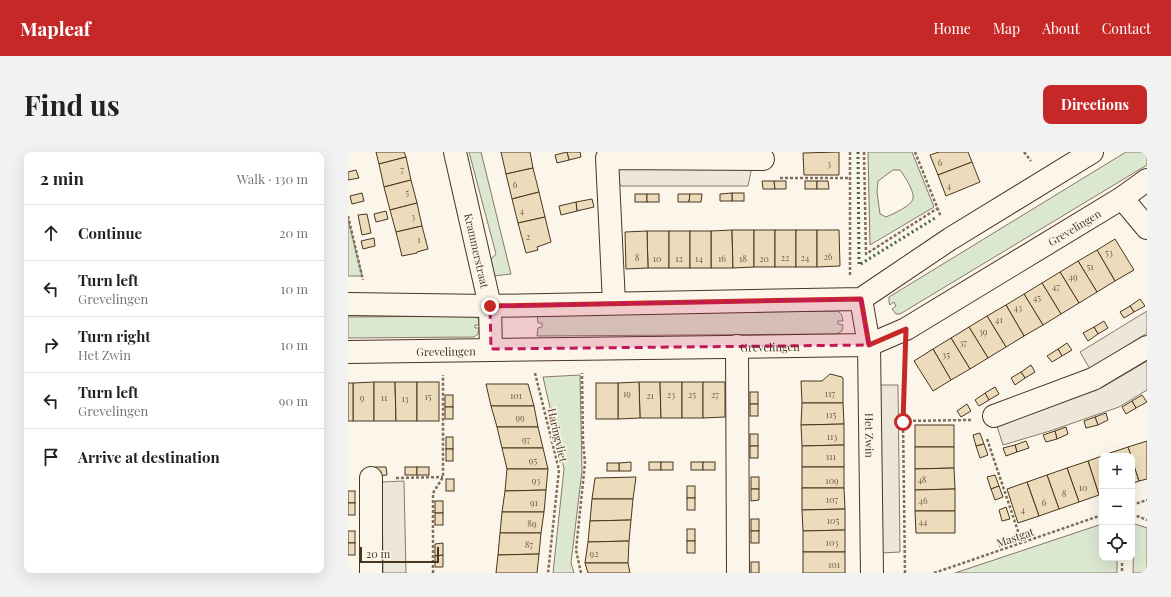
<!DOCTYPE html>
<html lang="en">
<head>
<meta charset="utf-8">
<style>
	:root { --surface:#fff; --page:#f2f2f2; --text:#222; --muted:#767676; --line:#e0e0e0; --accent:#c62828 }
	body { margin:0; font-family:"Playfair Display",serif; background:var(--page); color:var(--text) }
	.controls { position:absolute; right:12px; bottom:12px; display:grid; overflow:hidden; border-radius:8px; box-shadow:0 4px 16px #0002 }
	.controls button { width:36px; height:36px; display:grid; place-items:center; padding:0; border:0; border-bottom:1px solid var(--line); background:var(--surface); color:var(--text); font:20px sans-serif }
	.scale { position:absolute; left:12px; bottom:10px; width:79px; box-sizing:border-box; padding-left:4px; border:2px solid #4a3520; border-top:0; font-size:11px; line-height:14px; white-space:nowrap; color:#4a3520; -webkit-text-stroke:3px #fbf6e9; paint-order:stroke }
	.stop { position:absolute; width:12px; height:12px; margin:-9px; border:3px solid #c62828; border-radius:50%; background:#fff }
	.stop.end { background:#c62828; border-color:#fff; box-shadow:0 1px 4px #0008 }
	.list { margin:0; padding:0; list-style:none }
	h2 { display:flex; justify-content:space-between; align-items:center; height:52px; margin:0; padding:0 16px; font-size:17px }
	h2 small { font-size:13px; font-weight:400; color:var(--muted) }
	.list li { display:grid; grid-template-columns:26px 1fr auto; gap:12px; align-items:center; box-sizing:border-box; height:56px; padding:0 16px; border-top:1px solid var(--line) }
	.list b { display:block; font-size:15px; white-space:nowrap }
	.list p { margin:0; font-size:13px; white-space:nowrap; color:var(--muted) }
	.list em { font-size:13px; font-style:normal; color:var(--muted) }
	.icon { flex:none; width:22px; height:22px; fill:none; stroke:currentColor; stroke-width:2; stroke-linecap:round; stroke-linejoin:round }
	.map { position:relative; flex:none; width:799px; height:421px; overflow:hidden; border-radius:8px }
	header { display:flex; align-items:center; gap:24px; box-sizing:border-box; height:56px; padding:0 20px; background:var(--accent); color:#fff }
	header strong { font-size:19px }
	nav { display:flex; gap:22px; margin-inline-start:auto; font-size:14px }
	.intro { display:flex; align-items:center; justify-content:space-between; box-sizing:border-box; height:96px; padding:0 24px }
	h1 { margin:0; font-size:28px }
	.button { padding:10px 18px; border-radius:8px; background:var(--accent); color:#fff; font-size:14px; font-weight:700 }
	main { display:flex; gap:24px; padding:0 24px }
	aside { flex:1; background:var(--surface); border-radius:8px; box-shadow:0 4px 16px #0002 }
	.map>svg:first-child { display:block }
</style>
</head>
<body>
<header>
<strong>Mapleaf</strong>
<nav><a>Home</a><a>Map</a><a>About</a><a>Contact</a></nav>
</header>
<div class="intro"><h1>Find us</h1><a class="button">Directions</a></div>
<main>
<aside>
<h2>2 min<small>Walk · 130 m</small></h2>
<ul class="list">
<li><svg class="icon" aria-label="ahead" viewBox="0 0 24 24"><path d="M12 20V5M6 11l6-6 6 6"/></svg><div><b>Continue</b></div><em>20 m</em></li>
<li><svg class="icon" aria-label="left" viewBox="0 0 24 24"><path d="M17 20v-9H6M10 6l-5 5 5 5"/></svg><div><b>Turn left</b><p>Grevelingen</p></div><em>10 m</em></li>
<li><svg class="icon" aria-label="right" viewBox="0 0 24 24"><path d="M7 20v-9h11M14 6l5 5-5 5"/></svg><div><b>Turn right</b><p>Het Zwin</p></div><em>10 m</em></li>
<li><svg class="icon" aria-label="left" viewBox="0 0 24 24"><path d="M17 20v-9H6M10 6l-5 5 5 5"/></svg><div><b>Turn left</b><p>Grevelingen</p></div><em>90 m</em></li>
<li><svg class="icon" aria-label="arrive" viewBox="0 0 24 24"><path d="M6 21V4h12l-3 4 3 4H6"/></svg><div><b>Arrive at destination</b></div></li>
</ul>
</aside>
<div class="map">
<svg width="799" height="421" viewBox="0 0 799 421">
	<rect width="100%" height="100%" fill="#fbf6e9"/>
	<g fill="#dce7d0" stroke="#887966" fill-rule="evenodd">
		<polygon points="121,0 133,0 163,122 145,124 141,109 148,102"/>
		<path d="M520,0h44l22,55 -64,38zM545,18h7c4,5 15,22 13,29 -2,7 -20,15 -27,18l-6,-3 -3,-22 1,-11z"/>
		<polygon points="778,0 799,0 799,13 552,162 548,162 544,157 548,154 546,150 542,153 541,150 541,145"/>
		<polygon points="0,67 14,124 0,124"/>
		<path d="M489,159c5,2 5,5 6,10h-5v3l5,1 -1,6 -5,3 -300,2 1,-8 4,-1v-4h-4l-1,-9z"/>
		<polygon points="126,164 131,167 131,173 127,173 127,176 131,176 130,182 126,185 0,186 0,165"/>
		<polygon points="232,223 234,319 223,411 226,421 205,421 216,317 195,225"/>
		<path d="M784,371l15,5v45h-14c1,-16 -1,-34 -1,-50z"/>
		<polygon points="754,372 754,406 769,406 769,421 607,421"/>
	</g>
	<g fill="#ede7d9" stroke="#887966">
		<polygon points="255,0 407,0 400,34 273,34"/>
		<polygon points="799,159 799,181 742,217 732,200"/>
		<polygon points="799,209 799,238 771,255 702,279 655,293 649,274 755,235"/>
		<polygon points="532,233 550,233 552,400 533,401"/>
		<polygon points="56,329 58,421 35,421 34,330"/>
	</g>
	<g fill="#ecdcbc" stroke="#4a3520">
		<polygon points="28,0 56,0 58,5 31,12"/>
		<polygon points="153,0 182,0 185,16 158,22"/>
		<polygon points="219,0 232,0 233,5 221,8"/>
		<polygon points="219,0 221,8 209,11 207,3"/>
		<polygon points="491,0 491,23 456,23 455,1"/>
		<polygon points="591,0 620,0 624,10 590,23 582,3"/>
		<polygon points="58,5 63,28 36,35 31,12"/>
		<polygon points="624,10 632,30 598,44 590,23"/>
		<polygon points="185,16 191,40 164,47 158,22"/>
		<polygon points="8,18 11,26 0,28 0,20"/>
		<polygon points="63,28 69,51 42,58 36,35"/>
		<polygon points="414,29 426,29 427,37 415,37"/>
		<polygon points="426,29 438,29 438,37 427,37"/>
		<rect x="457" y="29" width="12" height="8"/>
		<polygon points="469,29 480,29 481,37 469,37"/>
		<polygon points="191,40 197,65 170,71 164,47"/>
		<polygon points="14,41 16,49 4,52 2,44"/>
		<rect x="384" y="41" width="12" height="8"/>
		<polygon points="384,41 384,49 372,49 372,42"/>
		<rect x="287" y="42" width="12" height="8"/>
		<rect x="299" y="42" width="12" height="8"/>
		<polygon points="330,42 342,42 341,50 330,50"/>
		<polygon points="342,42 354,42 353,50 341,50"/>
		<polygon points="244,47 246,55 229,59 228,50"/>
		<polygon points="228,50 229,59 213,63 211,54"/>
		<polygon points="69,51 74,74 48,80 42,58"/>
		<polygon points="38,59 40,67 28,70 26,62"/>
		<polygon points="19,62 23,81 14,83 10,63"/>
		<polygon points="197,65 203,90 189,95 190,98 178,101 170,71"/>
		<polygon points="74,74 80,97 69,100 69,101 54,104 48,80"/>
		<polygon points="384,78 385,116 363,116 363,79"/>
		<polygon points="384,78 406,78 406,115 385,116"/>
		<rect x="406" y="78" width="21" height="37"/>
		<rect x="427" y="78" width="21" height="37"/>
		<rect x="448" y="78" width="21" height="37"/>
		<polygon points="469,78 491,78 492,114 469,115"/>
		<polygon points="299,79 321,79 321,116 300,116"/>
		<polygon points="299,79 300,116 278,117 277,80"/>
		<rect x="321" y="79" width="21" height="37"/>
		<rect x="342" y="79" width="21" height="37"/>
		<polygon points="26,86 27,94 15,97 13,89"/>
		<polygon points="767,87 786,118 767,129 749,98"/>
		<polygon points="749,98 767,129 749,140 730,109"/>
		<polygon points="730,109 749,140 731,151 712,120"/>
		<polygon points="712,120 731,151 713,162 694,131"/>
		<polygon points="694,131 713,162 695,173 676,142"/>
		<polygon points="676,142 695,173 676,184 658,153"/>
		<polygon points="792,147 797,154 786,160 782,154"/>
		<polygon points="658,153 676,184 658,195 639,164"/>
		<polygon points="782,154 786,160 776,166 772,160"/>
		<polygon points="639,164 658,195 640,206 621,175"/>
		<polygon points="756,169 760,176 750,182 746,175"/>
		<polygon points="621,175 640,206 622,217 603,186"/>
		<polygon points="746,175 750,182 740,189 735,181"/>
		<polygon points="603,186 622,217 603,228 585,197"/>
		<polygon points="719,191 724,198 714,204 710,197"/>
		<polygon points="585,197 603,228 585,239 566,209"/>
		<polygon points="710,197 714,204 704,210 699,204"/>
		<polygon points="683,213 687,220 677,226 673,220"/>
		<polygon points="673,220 677,226 667,233 663,226"/>
		<polygon points="482,222 494,225 495,227 495,251 454,251 453,229 474,229"/>
		<polygon points="26,230 26,269 5,269 5,231"/>
		<polygon points="26,230 47,230 48,269 26,269"/>
		<polygon points="47,230 69,230 69,269 48,269"/>
		<rect x="69" y="230" width="22" height="39"/>
		<polygon points="291,230 312,230 313,266 292,266"/>
		<polygon points="291,230 292,266 270,267 270,231"/>
		<polygon points="312,230 334,230 334,266 313,266"/>
		<rect x="334" y="230" width="21" height="36"/>
		<polygon points="355,230 377,230 377,265 355,266"/>
		<rect x="0" y="231" width="5" height="38"/>
		<rect x="248" y="231" width="22" height="36"/>
		<polygon points="138,232 180,232 186,254 143,254"/>
		<polygon points="647,235 651,242 641,248 637,241"/>
		<rect x="402" y="240" width="8" height="12"/>
		<polygon points="637,241 641,248 631,254 627,248"/>
		<rect x="97" y="243" width="8" height="12"/>
		<polygon points="794,243 799,250 788,256 784,249"/>
		<polygon points="784,249 788,256 778,262 774,255"/>
		<polygon points="454,251 495,251 496,272 453,273"/>
		<rect x="402" y="252" width="8" height="12"/>
		<polygon points="619,252 623,259 613,265 609,259"/>
		<polygon points="143,254 186,254 190,275 149,275"/>
		<rect x="97" y="255" width="8" height="12"/>
		<polygon points="758,261 760,268 750,273 747,265"/>
		<polygon points="747,265 750,273 738,276 736,269"/>
		<polygon points="496,272 496,293 454,294 453,273"/>
		<rect x="567" y="273" width="39" height="22"/>
		<polygon points="149,275 190,275 195,296 154,296"/>
		<polygon points="718,275 720,282 709,287 707,279"/>
		<polygon points="707,279 709,287 698,290 695,283"/>
		<polygon points="632,281 636,292 628,294 625,283"/>
		<rect x="402" y="282" width="8" height="12"/>
		<rect x="98" y="285" width="7" height="12"/>
		<polygon points="678,289 681,296 669,300 667,293"/>
		<polygon points="799,289 799,327 791,329 784,308 784,304 783,304 780,295"/>
		<polygon points="636,292 640,303 632,306 628,294"/>
		<polygon points="496,293 496,315 454,315 454,294"/>
		<polygon points="667,293 669,300 658,304 655,296"/>
		<rect x="402" y="294" width="8" height="12"/>
		<polygon points="567,295 606,295 606,316 567,317"/>
		<polygon points="780,295 783,304 760,304 759,302"/>
		<polygon points="154,296 195,296 200,317 159,317"/>
		<rect x="98" y="297" width="7" height="12"/>
		<polygon points="754,304 754,342 751,343 740,309"/>
		<polygon points="784,308 791,329 784,332"/>
		<polygon points="740,309 751,343 731,350 719,316"/>
		<polygon points="283,310 283,319 271,319 271,311"/>
		<rect x="301" y="310" width="12" height="8"/>
		<rect x="313" y="310" width="12" height="8"/>
		<rect x="343" y="310" width="12" height="8"/>
		<rect x="355" y="310" width="12" height="8"/>
		<rect x="259" y="311" width="12" height="8"/>
		<polygon points="27,315 38,315 39,323 27,324"/>
		<rect x="57" y="315" width="12" height="8"/>
		<rect x="69" y="315" width="12" height="8"/>
		<rect x="454" y="315" width="42" height="21"/>
		<polygon points="606,316 607,337 567,338 567,317"/>
		<polygon points="719,316 731,350 711,357 699,323"/>
		<polygon points="159,317 200,317 198,338 157,339"/>
		<polygon points="647,323 651,334 643,337 639,325"/>
		<polygon points="699,323 711,357 691,364 679,330"/>
		<polygon points="288,325 285,347 244,347 247,326"/>
		<rect x="403" y="325" width="8" height="12"/>
		<rect x="98" y="327" width="8" height="12"/>
		<polygon points="679,330 691,364 670,371 659,337"/>
		<rect x="339" y="334" width="8" height="12"/>
		<polygon points="651,334 655,345 647,348 643,337"/>
		<polygon points="454,336 496,336 497,357 454,358"/>
		<polygon points="403,337 411,337 411,348 403,349"/>
		<polygon points="607,337 607,359 567,359 567,338"/>
		<polygon points="198,338 196,360 154,360 157,339"/>
		<rect x="0" y="339" width="7" height="12"/>
		<rect x="339" y="346" width="8" height="12"/>
		<polygon points="244,347 285,347 283,368 242,369"/>
		<rect x="87" y="349" width="8" height="12"/>
		<rect x="0" y="351" width="7" height="12"/>
		<polygon points="658,355 662,367 654,369 651,358"/>
		<polygon points="497,357 497,378 455,379 454,358"/>
		<polygon points="567,359 607,359 607,381 568,381"/>
		<polygon points="154,360 196,360 193,381 152,381"/>
		<rect x="87" y="361" width="8" height="12"/>
		<rect x="403" y="367" width="8" height="12"/>
		<polygon points="283,368 281,389 240,390 242,369"/>
		<rect x="339" y="377" width="8" height="12"/>
		<polygon points="497,378 497,400 455,400 455,379"/>
		<rect x="0" y="379" width="7" height="12"/>
		<rect x="403" y="379" width="8" height="12"/>
		<polygon points="152,381 193,381 191,402 150,403"/>
		<polygon points="281,389 280,411 237,411 240,390"/>
		<rect x="339" y="389" width="8" height="12"/>
		<rect x="0" y="391" width="7" height="12"/>
		<polygon points="95,391 95,403 87,404 87,392"/>
		<rect x="455" y="400" width="42" height="21"/>
		<polygon points="191,402 189,421 148,421 150,403"/>
		<polygon points="95,403 95,415 87,415 87,404"/>
		<rect x="403" y="410" width="8" height="11"/>
		<polygon points="237,411 280,411 282,421 240,421"/>
	</g>
	<g fill="none" stroke-linecap="round" stroke-linejoin="round">
		<defs>
			<g id="minor">
				<path id="s1" d="M107,0l35,154 1,43"/>
				<polyline points="774,46 799,76"/>
				<path id="s2" d="M513,147l8,46 3,228"/>
				<polyline points="266,151 259,6 415,7"/>
				<polyline points="0,152 142,154 513,147 602,87 744,0"/>
				<polyline points="389,194 390,421"/>
				<path id="s3" d="M0,200l521,-7 37,-16 216,-131 25,-18"/>
				<polyline points="646,264 745,227 799,195"/>
				<polyline points="23,421 23,326"/>
			</g>
		</defs>
		<use href="#minor" stroke="#4a3520" stroke-width="24"/>
		<g stroke="#7f6f5c" stroke-width="2.5" stroke-dasharray="3 2" stroke-linecap="butt">
			<polyline points="502,0 502,123"/>
			<polyline points="516,0 518,102 590,56"/>
			<polyline points="567,0 593,65"/>
			<polyline points="676,0 683,9"/>
			<polyline points="432,26 502,26"/>
			<polyline points="0,64 15,128"/>
			<polyline points="187,221 211,318 200,421"/>
			<polyline points="555,269 623,268"/>
			<polyline points="639,287 674,391"/>
			<polyline points="48,326 95,325"/>
			<polyline points="784,353 799,348"/>
			<polyline points="784,362 799,368"/>
			<polyline points="774,406 774,421"/>
			<polyline points="85,421 85,341 95,325 95,223"/>
			<polyline points="233,421 228,398 237,311 235,289 234,221"/>
			<polyline points="557,421 555,269 557,204"/>
			<polyline points="586,421 754,363"/>
		</g>
		<use href="#minor" stroke="#fbf6e9" stroke-width="22"/>
		<polyline stroke="#436837" stroke-width="3" stroke-dasharray="2 3" stroke-linecap="butt" points="510,0 511,113 587,66"/>
	</g>
	<g fill="none" stroke-linecap="round" stroke-linejoin="round">
		<polyline stroke="#c62828" stroke-width="5" points="142,154 513,147 521,193 558,177 555,270"/>
	</g>
	<path fill="#c2185b" fill-opacity="0.2" stroke="#c2185b" stroke-width="3" stroke-dasharray="8 5" stroke-linejoin="round" d="M513,147l8,46 -378,4 -1,-43z"/>
	<g text-anchor="middle" dominant-baseline="central" stroke-width="3" stroke-linejoin="round" paint-order="stroke">
		<g font-size="9" fill="#725f47">
			<text x="592" y="10">6</text>
			<text x="481" y="11">3</text>
			<text x="54" y="17">7</text>
			<text x="167" y="32">6</text>
			<text x="601" y="33">4</text>
			<text x="59" y="40">5</text>
			<text x="174" y="58">4</text>
			<text x="65" y="64">3</text>
			<text x="180" y="84">2</text>
			<text x="71" y="87">1</text>
			<text x="761" y="100">53</text>
			<text x="480" y="104">26</text>
			<text x="289" y="105">8</text>
			<text x="437" y="105">22</text>
			<text x="457" y="105">24</text>
			<text x="309" y="106">10</text>
			<text x="331" y="106">12</text>
			<text x="351" y="106">14</text>
			<text x="374" y="106">16</text>
			<text x="395" y="106">18</text>
			<text x="416" y="106">20</text>
			<text x="742" y="114">51</text>
			<text x="725" y="124">49</text>
			<text x="708" y="134">47</text>
			<text x="689" y="145">45</text>
			<text x="670" y="155">43</text>
			<text x="651" y="167">41</text>
			<text x="635" y="179">39</text>
			<text x="615" y="190">37</text>
			<text x="598" y="202">35</text>
			<text x="279" y="241">19</text>
			<text x="482" y="241">117</text>
			<text x="323" y="242">23</text>
			<text x="344" y="242">25</text>
			<text x="367" y="242">27</text>
			<text x="168" y="243">101</text>
			<text x="302" y="243">21</text>
			<text x="80" y="244">15</text>
			<text x="14" y="245">9</text>
			<text x="36" y="245">11</text>
			<text x="57" y="246">13</text>
			<text x="483" y="262">115</text>
			<text x="172" y="265">99</text>
			<text x="484" y="284">113</text>
			<text x="178" y="287">97</text>
			<text x="483" y="304">111</text>
			<text x="185" y="308">95</text>
			<text x="574" y="327">48</text>
			<text x="188" y="328">93</text>
			<text x="484" y="328">109</text>
			<text x="735" y="335">10</text>
			<text x="716" y="341">8</text>
			<text x="484" y="347">107</text>
			<text x="575" y="348">46</text>
			<text x="186" y="350">91</text>
			<text x="696" y="350">6</text>
			<text x="675" y="357">4</text>
			<text x="485" y="368">105</text>
			<text x="575" y="369">44</text>
			<text x="184" y="371">89</text>
			<text x="484" y="390">103</text>
			<text x="181" y="392">87</text>
			<text x="246" y="401">92</text>
			<text x="486" y="412">101</text>
		</g>
		<g font-size="11" fill="#4a3520" stroke="#fbf6e9">
			<text stroke="none"><textPath href="#s3" startOffset="758">Grevelingen</textPath></text>
			<text stroke="none"><textPath href="#s1" startOffset="101">Krammerstraat</textPath></text>
			<text stroke="none"><textPath href="#s3" startOffset="422">Grevelingen</textPath></text>
			<text stroke="none"><textPath href="#s3" startOffset="98">Grevelingen</textPath></text>
			<text transform="translate(210 283) rotate(77)">Haringvliet</text>
			<text stroke="none"><textPath href="#s2" startOffset="137">Het Zwin</textPath></text>
			<text transform="translate(667 385) rotate(-19)">Mastgat</text>
		</g>
	</g>
</svg>
<div class="controls">
<button>+</button>
<button>−</button>
<button><svg class="icon" aria-label="locate" viewBox="0 0 24 24"><circle cx="12" cy="12" r="6"/><path d="M12 2v4M12 18v4M2 12h4M18 12h4"/></svg></button>
</div>
<div class="scale">20 m</div>
<div class="stop" style="left:555px;top:270px"></div>
<div class="stop end" style="left:142px;top:154px"></div>
</div>
</main>
</body>
</html>
